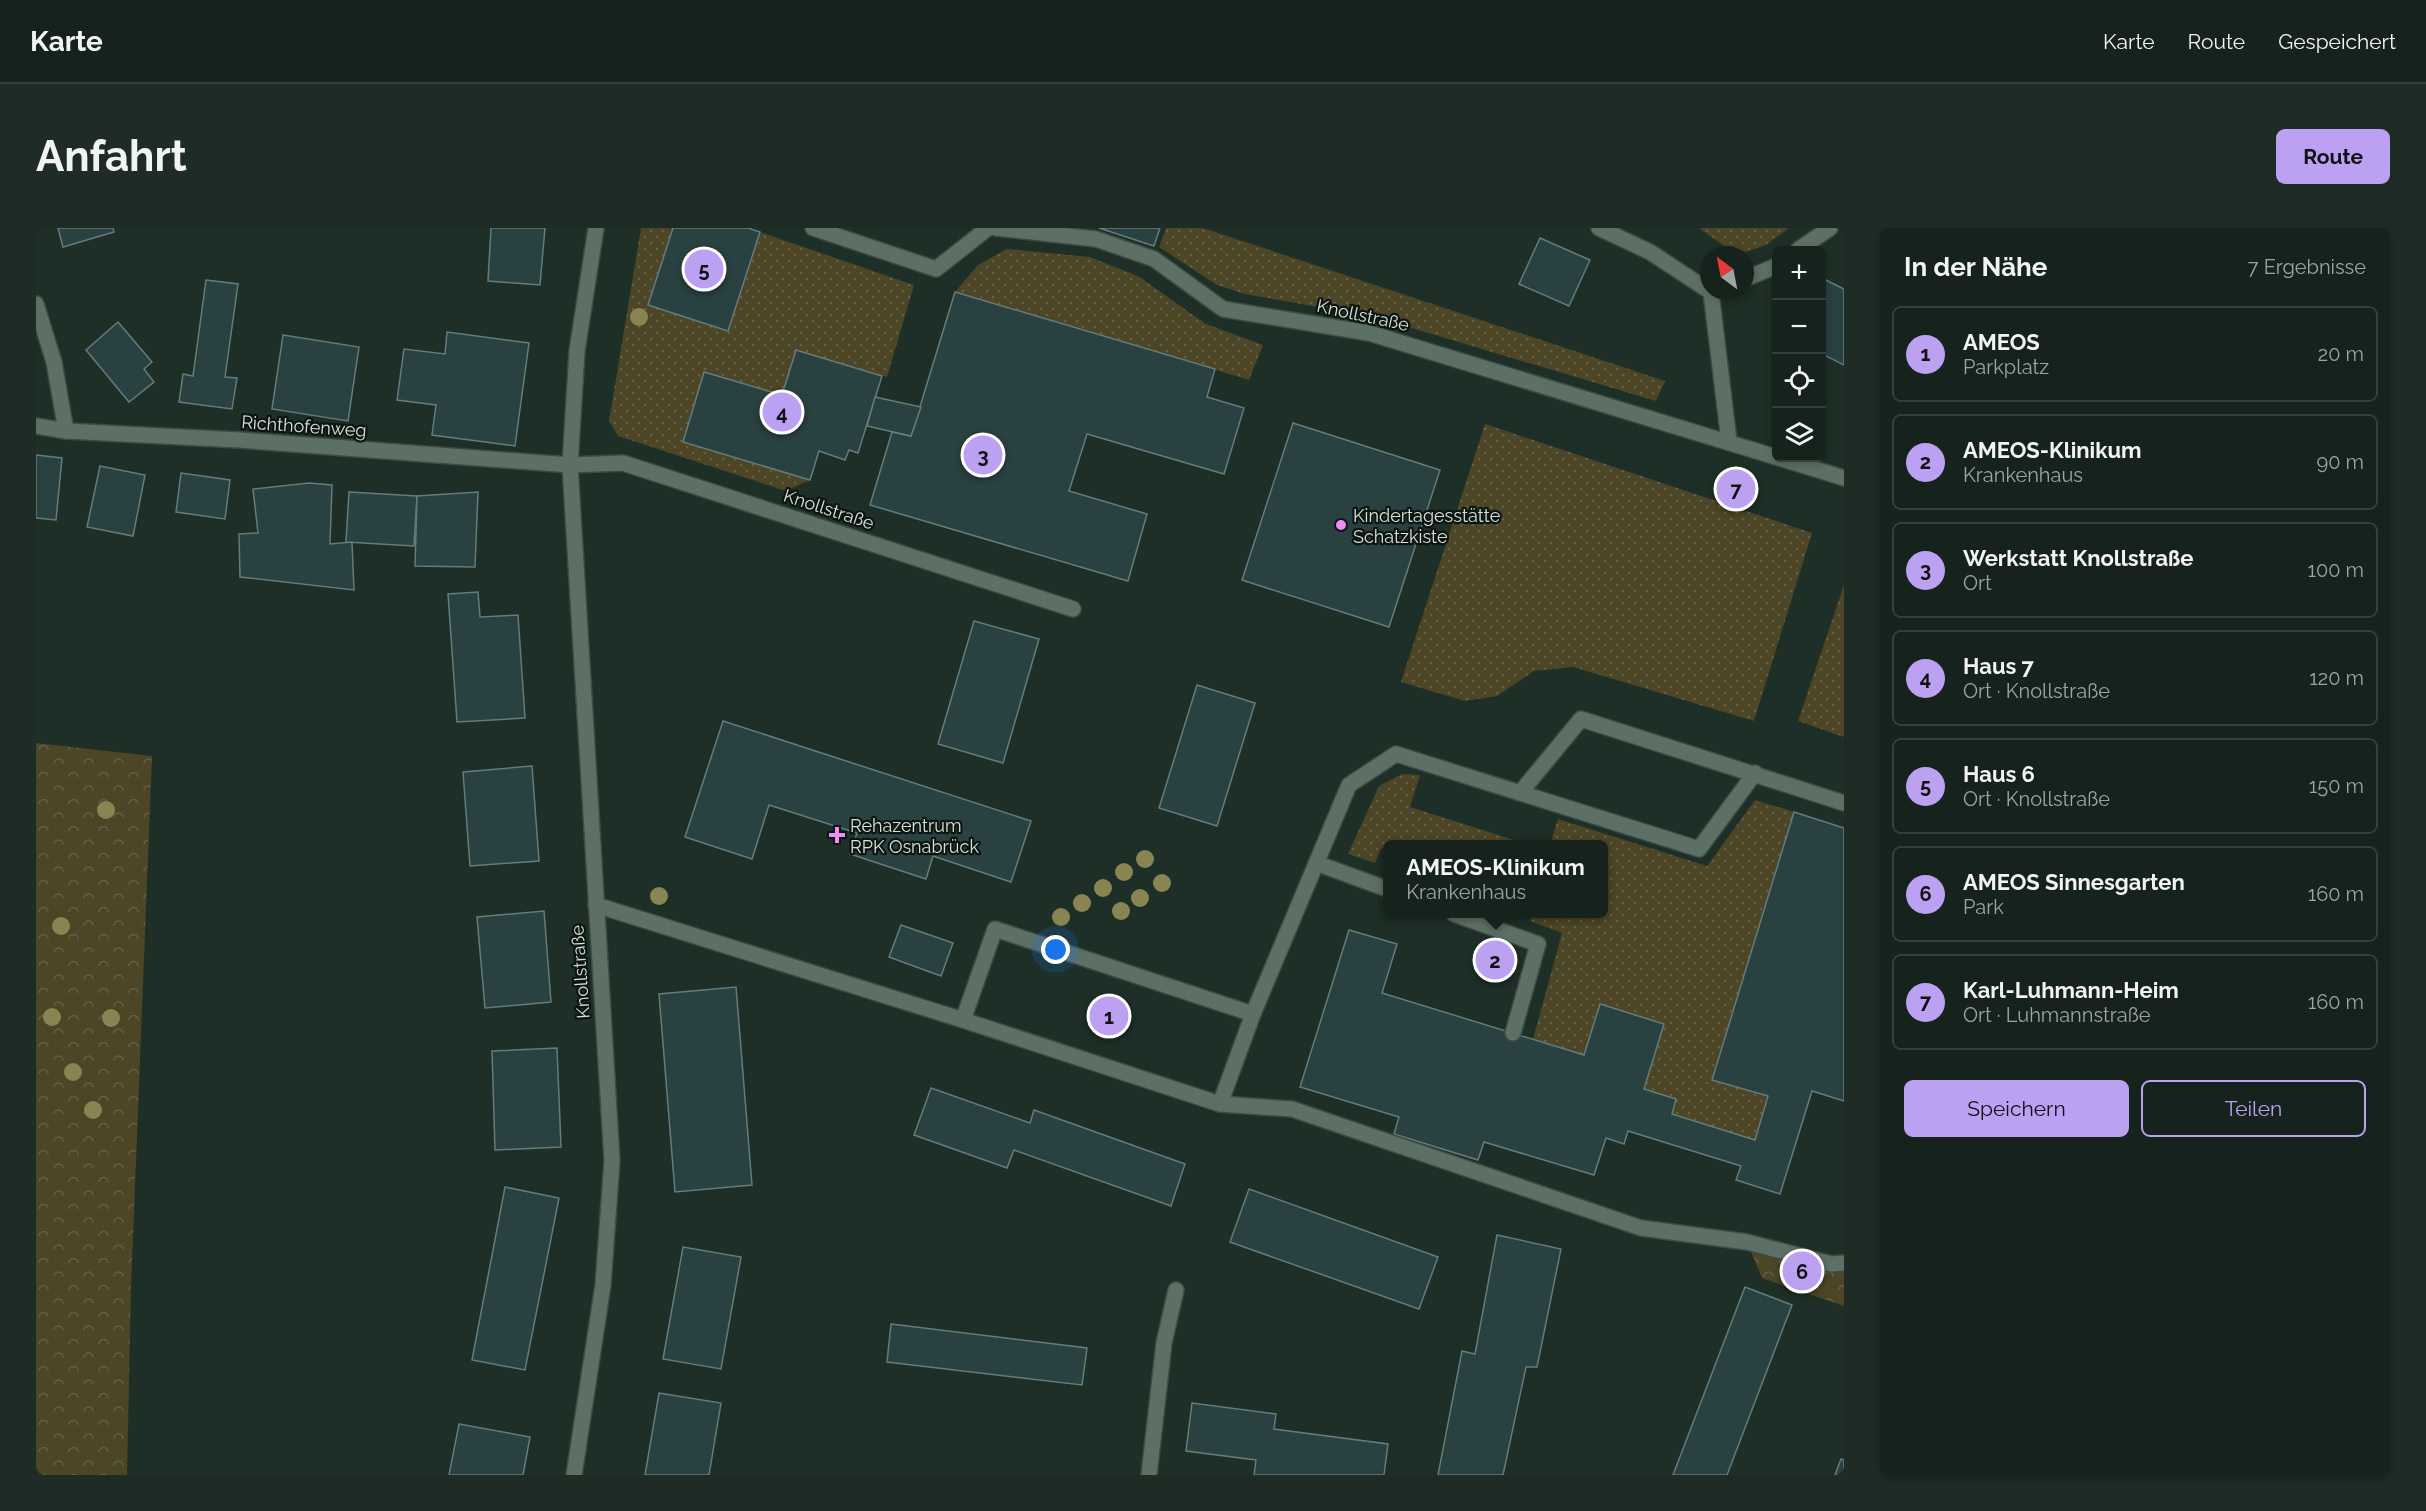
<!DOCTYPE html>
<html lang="de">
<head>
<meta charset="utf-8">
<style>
	:root { --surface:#16231c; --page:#1f2b25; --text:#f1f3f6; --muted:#9ea4a3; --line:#35403b; --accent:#bca0f2 }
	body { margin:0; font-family:Raleway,sans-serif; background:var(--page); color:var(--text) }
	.controls { position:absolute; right:18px; top:18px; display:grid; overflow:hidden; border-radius:9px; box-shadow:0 3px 9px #0003 }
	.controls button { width:54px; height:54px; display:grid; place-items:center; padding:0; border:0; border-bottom:2px solid var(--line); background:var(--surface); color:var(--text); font:30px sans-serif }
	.compass { position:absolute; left:1664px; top:18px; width:54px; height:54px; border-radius:50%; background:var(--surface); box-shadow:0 3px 9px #0003; rotate:328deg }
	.you { position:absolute; left:1020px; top:722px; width:21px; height:21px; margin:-15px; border:4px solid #fff; border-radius:50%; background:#1a73e8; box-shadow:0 0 0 9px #1a73e833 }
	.badge { display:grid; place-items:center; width:39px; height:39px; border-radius:50%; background:var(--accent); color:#111; font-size:20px; font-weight:700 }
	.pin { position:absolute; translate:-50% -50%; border:3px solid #fff; box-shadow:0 2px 6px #0006 }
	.popup { position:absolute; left:1347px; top:612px; width:225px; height:78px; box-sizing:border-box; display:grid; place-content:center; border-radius:9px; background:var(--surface); filter:drop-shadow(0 2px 4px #0005); font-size:20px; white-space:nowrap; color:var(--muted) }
	.popup b { font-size:22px; color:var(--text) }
	.popup::after { content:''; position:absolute; left:50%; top:100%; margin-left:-12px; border:12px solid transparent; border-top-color:var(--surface) }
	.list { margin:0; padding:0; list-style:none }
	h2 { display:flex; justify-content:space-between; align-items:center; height:78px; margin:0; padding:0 24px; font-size:26px }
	h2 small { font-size:20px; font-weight:400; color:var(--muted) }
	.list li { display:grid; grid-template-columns:39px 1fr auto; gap:18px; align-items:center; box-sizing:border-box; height:96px; margin:0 12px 12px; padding:0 12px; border:2px solid var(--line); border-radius:9px }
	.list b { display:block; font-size:22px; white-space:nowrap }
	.list p { margin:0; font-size:20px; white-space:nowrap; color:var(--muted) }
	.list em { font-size:20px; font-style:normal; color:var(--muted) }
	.actions { display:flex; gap:12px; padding:18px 24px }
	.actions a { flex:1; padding:14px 0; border:2px solid var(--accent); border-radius:9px; text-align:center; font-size:21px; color:var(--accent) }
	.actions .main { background:var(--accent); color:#111 }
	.icon { flex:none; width:33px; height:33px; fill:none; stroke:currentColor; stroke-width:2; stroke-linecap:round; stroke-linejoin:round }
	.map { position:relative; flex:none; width:1808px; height:1247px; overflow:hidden; border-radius:9px }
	header { display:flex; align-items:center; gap:36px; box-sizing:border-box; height:84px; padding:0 30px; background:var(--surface); border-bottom:2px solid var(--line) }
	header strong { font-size:28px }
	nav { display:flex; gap:33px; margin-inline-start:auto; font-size:21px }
	.intro { display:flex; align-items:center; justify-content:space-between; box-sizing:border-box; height:144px; padding:0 36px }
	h1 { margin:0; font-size:42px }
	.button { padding:15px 27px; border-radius:9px; background:var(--accent); color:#111; font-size:21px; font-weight:700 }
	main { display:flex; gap:36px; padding:0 36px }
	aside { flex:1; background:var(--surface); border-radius:9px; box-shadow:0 3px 9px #0003 }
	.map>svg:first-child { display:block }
</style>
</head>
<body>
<header>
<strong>Karte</strong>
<nav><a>Karte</a><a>Route</a><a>Gespeichert</a></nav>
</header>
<div class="intro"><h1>Anfahrt</h1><a class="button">Route</a></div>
<main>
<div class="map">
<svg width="1808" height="1247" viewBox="0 0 1808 1247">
	<defs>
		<pattern id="grass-dots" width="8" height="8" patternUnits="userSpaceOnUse" patternTransform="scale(1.5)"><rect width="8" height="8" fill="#4c4526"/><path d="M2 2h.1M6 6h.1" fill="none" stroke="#656045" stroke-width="1.8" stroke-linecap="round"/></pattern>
		<pattern id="forest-crowns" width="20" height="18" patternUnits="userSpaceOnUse" patternTransform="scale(1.5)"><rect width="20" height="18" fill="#4c4526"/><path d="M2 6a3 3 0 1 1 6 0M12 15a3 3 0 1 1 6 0" fill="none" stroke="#656045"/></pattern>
	</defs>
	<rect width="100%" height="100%" fill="#1d2f26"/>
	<g fill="url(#grass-dots)">
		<polygon points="605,0 637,0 612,77 691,103 724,4 878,57 851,149 760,122 746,167 668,144 648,214 774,252 750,263 582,208 573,193"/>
		<polygon points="1130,0 1167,0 1629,153 1620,173 1339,89 1209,66 1181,57 1123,19"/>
		<polygon points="1663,0 1753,0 1730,17 1701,27"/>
		<polygon points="971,21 1054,29 1102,48 1170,96 1227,117 1213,152 919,64 942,37"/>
		<polygon points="1449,196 1776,305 1718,493 1537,439 1498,443 1461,468 1429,473 1365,454"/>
		<polygon points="1808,357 1808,509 1762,493"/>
		<polygon points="1366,546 1384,547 1374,579 1491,616 1351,616 1351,622 1345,620 1339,635 1312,626 1343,558"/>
		<polygon points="1719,572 1758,584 1676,851 1732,868 1719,912 1636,886 1640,871 1608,861 1628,796 1564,776 1548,827 1497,811 1526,705 1494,693 1496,686 1567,686 1567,616 1514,616 1522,591 1671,638"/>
	</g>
	<g fill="url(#forest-crowns)">
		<polygon points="0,515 116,528 95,1060 91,1247 0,1247"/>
		<polygon points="1711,1014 1808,1035 1808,1078 1726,1050"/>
	</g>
	<g fill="#2a4141" stroke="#647c7b" stroke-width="1.5">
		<polygon points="22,0 77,0 78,4 27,19"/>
		<polygon points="455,0 509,0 504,57 452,53"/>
		<polygon points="637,0 712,0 724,4 692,103 612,77"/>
		<polygon points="1063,0 1124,0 1118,18"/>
		<polygon points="1504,10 1554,32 1533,78 1483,56"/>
		<polygon points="1786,50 1808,61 1808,137 1786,126"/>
		<polygon points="170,52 202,56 189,149 201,150 196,181 143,174 147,146 157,148"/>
		<polygon points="919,64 1179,141 1171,169 1208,180 1188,246 1051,206 1033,263 1111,286 1092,353 834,277 856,204 875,208"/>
		<polygon points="82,94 116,134 108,141 118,154 93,174 50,122"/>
		<polygon points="411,104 493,115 479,218 396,207 400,177 361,172 368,121 409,126"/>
		<polygon points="247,107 323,119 312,193 236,181"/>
		<polygon points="760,122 846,148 822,225 813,222 809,232 783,223 774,252 647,214 668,144 746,167"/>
		<polygon points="839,169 885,179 875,208 831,198"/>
		<polygon points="1257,195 1404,242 1353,399 1206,352"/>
		<polygon points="0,227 26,230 20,292 0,290"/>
		<polygon points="64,238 109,247 97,308 51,299"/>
		<polygon points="145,245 194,252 189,291 140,284"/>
		<polygon points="273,255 296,257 294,316 316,314 318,362 204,349 203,306 222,305 217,261"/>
		<polygon points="313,264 381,268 378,318 310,314"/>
		<polygon points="442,264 439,339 379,338 381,268"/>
		<polygon points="442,364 444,389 482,387 489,490 421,494 412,366"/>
		<polygon points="938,393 1003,411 967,535 902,516"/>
		<polygon points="1161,457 1219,475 1181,598 1123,580"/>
		<polygon points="687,493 995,593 975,654 897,628 890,651 814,626 821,605 733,577 716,631 649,609"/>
		<polygon points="496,538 503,633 434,638 427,544"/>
		<polygon points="1758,584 1808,600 1808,873 1776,863 1744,966 1700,952 1705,938 1592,903 1588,916 1570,910 1558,947 1448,914 1442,932 1358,906 1363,889 1264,859 1313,702 1361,716 1346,765 1548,827 1564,776 1628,796 1608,861 1640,871 1636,886 1719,912 1732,868 1676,852"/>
		<polygon points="508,683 515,774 449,780 441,689"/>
		<polygon points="865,697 917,715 905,748 853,729"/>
		<polygon points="700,759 716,957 639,964 623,766"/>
		<polygon points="521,820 525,919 459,922 456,823"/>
		<polygon points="895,860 994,895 998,882 1149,936 1135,978 978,922 971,940 878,907"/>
		<polygon points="469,959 523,970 489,1142 436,1132"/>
		<polygon points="1213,961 1402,1029 1383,1081 1194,1014"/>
		<polygon points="1461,1007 1525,1021 1501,1139 1490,1139 1467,1247 1402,1247 1426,1123 1439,1126"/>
		<polygon points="647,1019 705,1029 685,1141 627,1131"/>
		<polygon points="1709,1059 1756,1077 1691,1247 1637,1247"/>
		<polygon points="855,1096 1051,1120 1046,1157 851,1134"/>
		<polygon points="623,1165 685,1175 673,1247 609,1247"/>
		<polygon points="1156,1175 1240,1186 1238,1201 1352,1216 1348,1247 1218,1247 1220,1232 1150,1223"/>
		<polygon points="423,1196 494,1209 487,1247 413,1247"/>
		<polygon points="1805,1231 1808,1232 1808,1247 1799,1247"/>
	</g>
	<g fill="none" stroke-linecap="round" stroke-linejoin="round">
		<defs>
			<g id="minor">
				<polyline points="777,0 900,41 952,0"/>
				<polyline points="960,0 1060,11 1118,31 1187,81 1333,105 1740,229"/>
				<polyline points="1563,0 1614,24 1675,64 1693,213"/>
				<polyline points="1762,22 1794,0"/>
				<polyline points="1709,51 1740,38"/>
				<polyline points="0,76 18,134 30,203"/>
				<polyline points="0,198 30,203 203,212 534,237 587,235 1037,381"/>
				<polyline points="1743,230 1808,250"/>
				<polyline points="1484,565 1545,491 1808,575"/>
				<polyline points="1280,635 1351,661"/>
				<polyline points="560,677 927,792 1184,876 1256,881 1605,1000 1711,1014 1795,1036 1808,1035"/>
				<polyline points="1418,686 1502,716 1477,805"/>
				<polyline points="927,792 959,701 1217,786"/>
				<polyline points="1184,876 1217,786 1313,557 1360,526 1663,621 1719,545"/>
				<polyline points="538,1247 567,1057 576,933 534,237 541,123 560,0"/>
				<polyline points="1113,1247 1128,1115 1140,1062"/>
			</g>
		</defs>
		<use href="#minor" stroke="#3c4b44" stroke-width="18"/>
		<use href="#minor" stroke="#5d7066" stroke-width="15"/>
	</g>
	<g fill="#888553">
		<circle cx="603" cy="89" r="9"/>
		<circle cx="70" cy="582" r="9"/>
		<circle cx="1109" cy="631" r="9"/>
		<circle cx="1088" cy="644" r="9"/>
		<circle cx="1126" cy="655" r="9"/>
		<circle cx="1067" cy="660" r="9"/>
		<circle cx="623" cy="668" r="9"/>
		<circle cx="1104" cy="670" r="9"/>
		<circle cx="1046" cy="675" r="9"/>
		<circle cx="1085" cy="683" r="9"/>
		<circle cx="1025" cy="689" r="9"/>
		<circle cx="25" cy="698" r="9"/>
		<circle cx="16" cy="789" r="9"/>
		<circle cx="75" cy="790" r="9"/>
		<circle cx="37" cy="844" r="9"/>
		<circle cx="57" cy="882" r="9"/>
	</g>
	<g fill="#ee8cf8" stroke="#0d1511" stroke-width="2">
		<circle cx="1305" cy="297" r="6"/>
		<path d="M798 598h6v6h6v6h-6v6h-6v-6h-6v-6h6z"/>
	</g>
	<g text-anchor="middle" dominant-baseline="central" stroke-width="4.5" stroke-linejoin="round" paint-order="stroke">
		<g font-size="18" fill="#d5e0da" stroke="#0d1511">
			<text transform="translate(1327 87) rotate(12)">Knollstraße</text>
			<text transform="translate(268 198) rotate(4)">Richthofenweg</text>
			<text transform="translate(793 281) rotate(18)">Knollstraße</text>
			<text transform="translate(544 744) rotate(-94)">Knollstraße</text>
		</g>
		<g font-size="18" fill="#d5e0da" stroke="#0d1511" text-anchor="start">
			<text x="1317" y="287">Kindertagesstätte<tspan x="1317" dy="21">Schatzkiste</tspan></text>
			<text x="814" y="597">Rehazentrum<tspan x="814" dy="21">RPK Osnabrück</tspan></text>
		</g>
	</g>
</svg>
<div class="controls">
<button>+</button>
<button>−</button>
<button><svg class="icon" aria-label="locate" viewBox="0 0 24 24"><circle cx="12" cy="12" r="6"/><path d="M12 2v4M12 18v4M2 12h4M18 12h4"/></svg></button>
<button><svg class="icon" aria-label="layers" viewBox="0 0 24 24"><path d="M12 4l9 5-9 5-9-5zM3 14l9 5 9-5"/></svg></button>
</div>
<svg class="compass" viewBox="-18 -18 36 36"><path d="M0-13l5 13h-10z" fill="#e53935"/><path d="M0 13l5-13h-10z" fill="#9ea4a3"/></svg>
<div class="you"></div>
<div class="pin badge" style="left:1073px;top:788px">1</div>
<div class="pin badge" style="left:1459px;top:732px">2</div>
<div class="popup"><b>AMEOS-Klinikum</b>Krankenhaus</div>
<div class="pin badge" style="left:947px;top:227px">3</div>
<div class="pin badge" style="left:746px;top:184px">4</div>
<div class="pin badge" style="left:668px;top:41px">5</div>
<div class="pin badge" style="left:1766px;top:1043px">6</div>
<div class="pin badge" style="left:1700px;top:261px">7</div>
</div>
<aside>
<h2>In der Nähe<small>7 Ergebnisse</small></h2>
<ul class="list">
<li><span class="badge">1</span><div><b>AMEOS</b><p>Parkplatz</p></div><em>20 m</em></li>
<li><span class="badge">2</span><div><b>AMEOS-Klinikum</b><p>Krankenhaus</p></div><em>90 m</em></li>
<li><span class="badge">3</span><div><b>Werkstatt Knollstraße</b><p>Ort</p></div><em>100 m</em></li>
<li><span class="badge">4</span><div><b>Haus 7</b><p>Ort · Knollstraße</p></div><em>120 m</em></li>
<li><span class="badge">5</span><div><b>Haus 6</b><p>Ort · Knollstraße</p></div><em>150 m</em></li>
<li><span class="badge">6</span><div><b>AMEOS Sinnesgarten</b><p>Park</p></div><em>160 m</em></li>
<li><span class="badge">7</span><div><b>Karl-Luhmann-Heim</b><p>Ort · Luhmannstraße</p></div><em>160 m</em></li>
</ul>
<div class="actions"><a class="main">Speichern</a><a>Teilen</a></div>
</aside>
</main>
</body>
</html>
